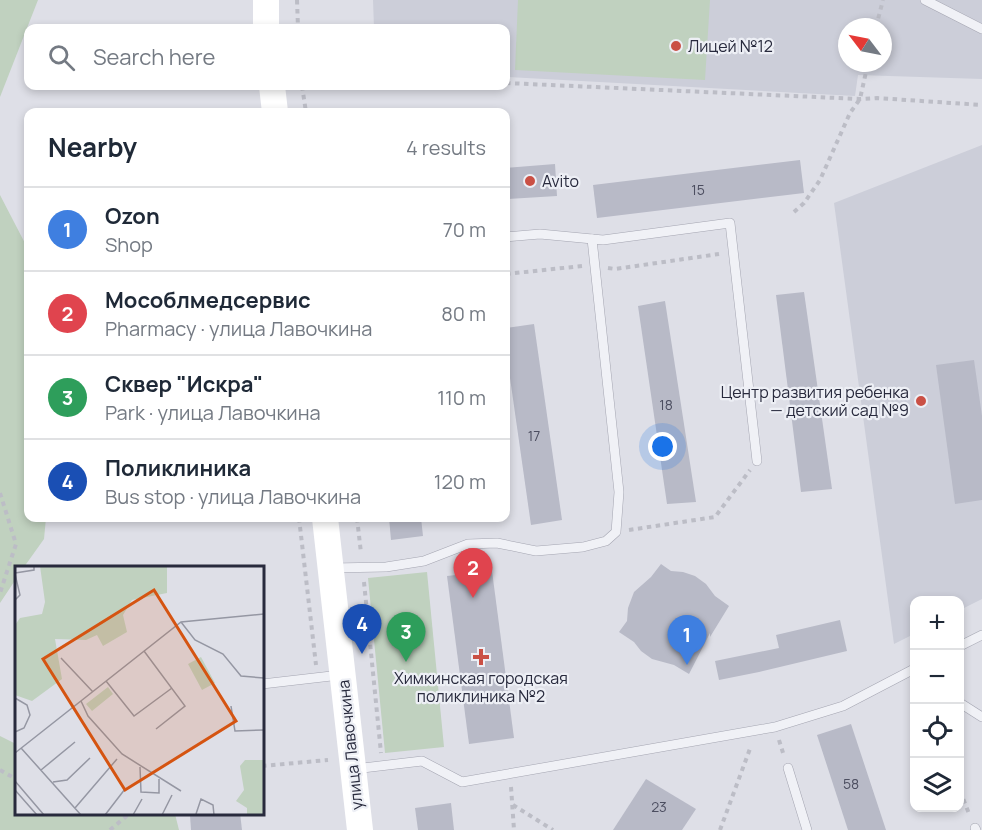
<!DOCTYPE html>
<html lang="en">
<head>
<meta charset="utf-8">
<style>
	:root { --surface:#fff; --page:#f6f6f7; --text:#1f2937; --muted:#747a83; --line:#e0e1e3; --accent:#db2777 }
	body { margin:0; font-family:Manrope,sans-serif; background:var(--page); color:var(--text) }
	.controls { position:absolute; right:18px; bottom:18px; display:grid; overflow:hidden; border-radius:12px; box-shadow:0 3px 9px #0003 }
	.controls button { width:54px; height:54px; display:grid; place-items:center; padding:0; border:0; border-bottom:2px solid var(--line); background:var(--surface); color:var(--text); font:30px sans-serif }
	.compass { position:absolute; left:838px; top:18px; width:54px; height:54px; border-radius:50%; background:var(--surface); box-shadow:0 3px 9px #0003; rotate:302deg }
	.you { position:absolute; left:663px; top:447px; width:21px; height:21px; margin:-15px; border:4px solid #fff; border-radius:50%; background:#1a73e8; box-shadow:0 0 0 9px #1a73e833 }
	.badge { display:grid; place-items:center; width:39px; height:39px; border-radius:50%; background:var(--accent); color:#fff; font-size:20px; font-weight:700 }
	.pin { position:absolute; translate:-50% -50px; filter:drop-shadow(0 2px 3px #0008) }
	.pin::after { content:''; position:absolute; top:32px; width:21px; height:18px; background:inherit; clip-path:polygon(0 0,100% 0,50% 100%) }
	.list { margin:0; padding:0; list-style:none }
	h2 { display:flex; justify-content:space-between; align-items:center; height:78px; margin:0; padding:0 24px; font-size:26px }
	h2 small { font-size:20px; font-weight:400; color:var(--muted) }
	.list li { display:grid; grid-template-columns:39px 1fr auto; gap:18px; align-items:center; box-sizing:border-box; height:84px; padding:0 24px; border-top:2px solid var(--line) }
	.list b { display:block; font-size:22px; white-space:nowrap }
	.list p { margin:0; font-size:20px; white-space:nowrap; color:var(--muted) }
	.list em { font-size:20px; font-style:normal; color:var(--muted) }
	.icon { flex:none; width:33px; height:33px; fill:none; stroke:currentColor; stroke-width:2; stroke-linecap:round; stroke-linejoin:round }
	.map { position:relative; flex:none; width:982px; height:830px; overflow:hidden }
	.search { position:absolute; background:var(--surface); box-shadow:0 3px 9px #0003; left:24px; top:24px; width:486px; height:66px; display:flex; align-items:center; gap:15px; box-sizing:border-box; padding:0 21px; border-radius:12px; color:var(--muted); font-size:22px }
	.panel { position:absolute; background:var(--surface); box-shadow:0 3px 9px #0003; left:24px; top:108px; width:486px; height:414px; border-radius:12px }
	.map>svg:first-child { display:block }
</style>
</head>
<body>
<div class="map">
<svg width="982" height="830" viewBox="0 0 982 830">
	<rect width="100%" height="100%" fill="#dedfe7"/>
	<g fill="#ccced9" fill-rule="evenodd">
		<path d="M373,0h609v79l-124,-4 -3,21 -349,-19v-49h-132zM847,27h36v36h-36z"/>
		<polygon points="982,145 982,599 960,610 960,600 914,600 914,634 894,644 834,203"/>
	</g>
	<g fill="#c0d1bf">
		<polygon points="0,0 38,0 0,97"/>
		<polygon points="518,0 710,0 705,80 515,70"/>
		<polygon points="0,195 28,249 28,518 46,518 44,539 24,567 16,568 16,579 0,603"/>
		<polygon points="427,572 444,747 385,753 368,578"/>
		<polygon points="0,736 16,744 16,814 175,814 179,830 0,830"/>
	</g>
	<g fill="#b8bac7">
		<polygon points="800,160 804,193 597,218 593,185"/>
		<polygon points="555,164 557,196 506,199 506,168"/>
		<polygon points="804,292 832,489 801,492 776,295"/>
		<polygon points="665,301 696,502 667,504 638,306"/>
		<polygon points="534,324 562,520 531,525 506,350 506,328"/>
		<polygon points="974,360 982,416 982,500 955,504 936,365"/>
		<polygon points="389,518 421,518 423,536 391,540"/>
		<polygon points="661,564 671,571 683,572 695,576 706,584 715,596 729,606 710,637 710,633 689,674 674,665 652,659 641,651 634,642 619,632 627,621 628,608 634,592 651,577"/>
		<polygon points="492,571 514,738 469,744 447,576"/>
		<polygon points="840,620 847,651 759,672 719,680 715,661 779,648 776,635"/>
		<polygon points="851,724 886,830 848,830 817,735"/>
		<polygon points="646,779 696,809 682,830 613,830"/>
		<polygon points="451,803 454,830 418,830 415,808"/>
		<polygon points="204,813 240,813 242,830 191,830 190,815"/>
	</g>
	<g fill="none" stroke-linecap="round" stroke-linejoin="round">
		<defs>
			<g id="lane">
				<polyline points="925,0 982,29"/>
				<polyline points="506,237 540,234 603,240 730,223 757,461"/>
				<polyline points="332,568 386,567 424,561 468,544 497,543 536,551 583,547 606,541 616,532 619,492 592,239"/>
				<polyline points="960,646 982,635"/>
				<polyline points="262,684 340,675"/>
				<polyline points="960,703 982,717"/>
				<polyline points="788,768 807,830"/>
				<polyline points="354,769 422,761 462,782 775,727 843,706 914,669"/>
				<polyline points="975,828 976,830"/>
			</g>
		</defs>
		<use href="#lane" stroke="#a4a5b1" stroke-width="10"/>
		<g stroke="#bcbdc6" stroke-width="4" stroke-dasharray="4.5 4.5" stroke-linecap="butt">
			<polyline points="297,0 298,28"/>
			<polyline points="876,27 883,0"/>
			<polyline points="506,83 860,99 877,98 982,105"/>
			<polyline points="302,86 306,112"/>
			<polyline points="794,212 804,203 820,180 850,113 860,99 868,63"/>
			<polyline points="608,268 615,269 719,254"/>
			<polyline points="506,274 582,266"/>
			<polyline points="0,493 16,544 0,593"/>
			<polyline points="299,518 316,665"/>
			<polyline points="357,518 361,553"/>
			<polyline points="629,530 715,517 750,470"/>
			<polyline points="364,582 381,753"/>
			<polyline points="779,740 784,756"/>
			<polyline points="262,766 328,760"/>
			<polyline points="0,770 16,779"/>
			<polyline points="511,787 514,830"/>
			<polyline points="960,791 970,816"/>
			<polyline points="513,805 553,830"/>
			<polyline points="110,830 129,814"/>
			<polyline points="720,830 751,746"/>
		</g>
		<use href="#lane" stroke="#f0f1f6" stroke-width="9"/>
		<g stroke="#fff" stroke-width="26">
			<polyline points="266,0 266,28"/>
			<polyline points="272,86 275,112"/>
			<polyline points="325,518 360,830"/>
		</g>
	</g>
	<g fill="#ca5045" stroke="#edeff5" stroke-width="2">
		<circle cx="676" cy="46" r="6"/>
		<circle cx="530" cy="181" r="6"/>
		<circle cx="921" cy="401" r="6"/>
		<path d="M478 648h6v6h6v6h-6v6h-6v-6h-6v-6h6z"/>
	</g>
	<g text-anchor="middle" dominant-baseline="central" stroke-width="4.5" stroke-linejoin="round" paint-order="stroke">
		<g font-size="14" fill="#4c4e60">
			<text x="698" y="189">15</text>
			<text x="666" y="404">18</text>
			<text x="534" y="435">17</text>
			<text x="851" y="783">58</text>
			<text x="659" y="806">23</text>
		</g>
		<g font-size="16" fill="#282a3d" stroke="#edeff5" text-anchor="start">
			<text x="688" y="46">Лицей №12</text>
			<text x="542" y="181">Avito</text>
			<text x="909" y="392" text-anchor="end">Центр развития ребенка<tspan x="909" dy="18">— детский сад №9</tspan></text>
			<text x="481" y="678" text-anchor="middle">Химкинская городская<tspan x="481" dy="18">поликлиника №2</tspan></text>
		</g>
		<g font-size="16" fill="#282a3d" stroke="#edeff5">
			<text transform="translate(350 745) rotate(-96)">улица Лавочкина</text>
		</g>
	</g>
	<g transform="translate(15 566)">
		<rect width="249" height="249" fill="#dedfe7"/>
		<path d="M25,0h127v27l-35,7 -9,15 4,17 -24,14 -6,-11 -11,5 -31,-1 7,40 -30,22 -17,-6v-70l5,-7 22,-4 3,-12zM186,91l14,26 -13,7 -14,-26zM93,121l5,7 -21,17 -6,-7zM230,194h19v55h-17v-7l-11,-7 8,-11 -4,-24z" fill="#c0d1bf"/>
		<path fill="none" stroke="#9597a3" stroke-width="1.5" d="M0,7l19,-3v-4M0,8l5,21 -5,5M166,56l14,18 28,14 18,22 23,2M129,85l41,55 -29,23M46,92l32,34M91,115l28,35 38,-28M0,132l12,7 3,10 -6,13 -9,4M66,135l7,15 34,38 59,37M216,140l4,25 29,-1M6,182l60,67M0,187l166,-131 83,-8M125,201l1,25 18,1v-14M26,204l34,-28M0,215l29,34M38,216l14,-2 23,-22M0,224l22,25M60,242l42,-49M181,248l5,-15 12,6 1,10M90,249l20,-26M118,249l9,-16M147,249l10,-20"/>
		<path fill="#d55411" fill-opacity="0.15" stroke="#d55411" stroke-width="3" d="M139,24l82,131 -111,69 -82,-131z"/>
		<rect width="249" height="249" fill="none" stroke="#282a3d" stroke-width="3"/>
	</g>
</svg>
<div class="controls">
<button>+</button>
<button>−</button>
<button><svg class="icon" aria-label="locate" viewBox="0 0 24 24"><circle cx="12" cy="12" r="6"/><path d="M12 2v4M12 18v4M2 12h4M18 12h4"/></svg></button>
<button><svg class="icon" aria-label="layers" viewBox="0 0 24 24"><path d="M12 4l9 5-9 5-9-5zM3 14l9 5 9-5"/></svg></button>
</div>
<svg class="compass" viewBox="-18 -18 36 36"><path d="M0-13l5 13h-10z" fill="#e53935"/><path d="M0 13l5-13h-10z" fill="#747a83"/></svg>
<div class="you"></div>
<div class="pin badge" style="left:687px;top:665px;background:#3f7fe0">1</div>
<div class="pin badge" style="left:473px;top:598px;background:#e0444e">2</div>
<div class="pin badge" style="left:406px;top:662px;background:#2e9e5b">3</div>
<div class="pin badge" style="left:362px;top:654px;background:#1a4fb4">4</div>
<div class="search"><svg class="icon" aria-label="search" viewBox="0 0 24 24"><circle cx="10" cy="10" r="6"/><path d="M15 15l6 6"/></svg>Search here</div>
<section class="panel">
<h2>Nearby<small>4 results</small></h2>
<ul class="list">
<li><span class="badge" style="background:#3f7fe0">1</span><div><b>Ozon</b><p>Shop</p></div><em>70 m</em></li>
<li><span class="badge" style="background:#e0444e">2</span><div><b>Мособлмедсервис</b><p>Pharmacy · улица Лавочкина</p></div><em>80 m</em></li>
<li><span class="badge" style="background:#2e9e5b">3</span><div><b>Сквер &quot;Искра&quot;</b><p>Park · улица Лавочкина</p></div><em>110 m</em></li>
<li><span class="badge" style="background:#1a4fb4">4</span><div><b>Поликлиника</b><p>Bus stop · улица Лавочкина</p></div><em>120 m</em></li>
</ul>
</section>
</div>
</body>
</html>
